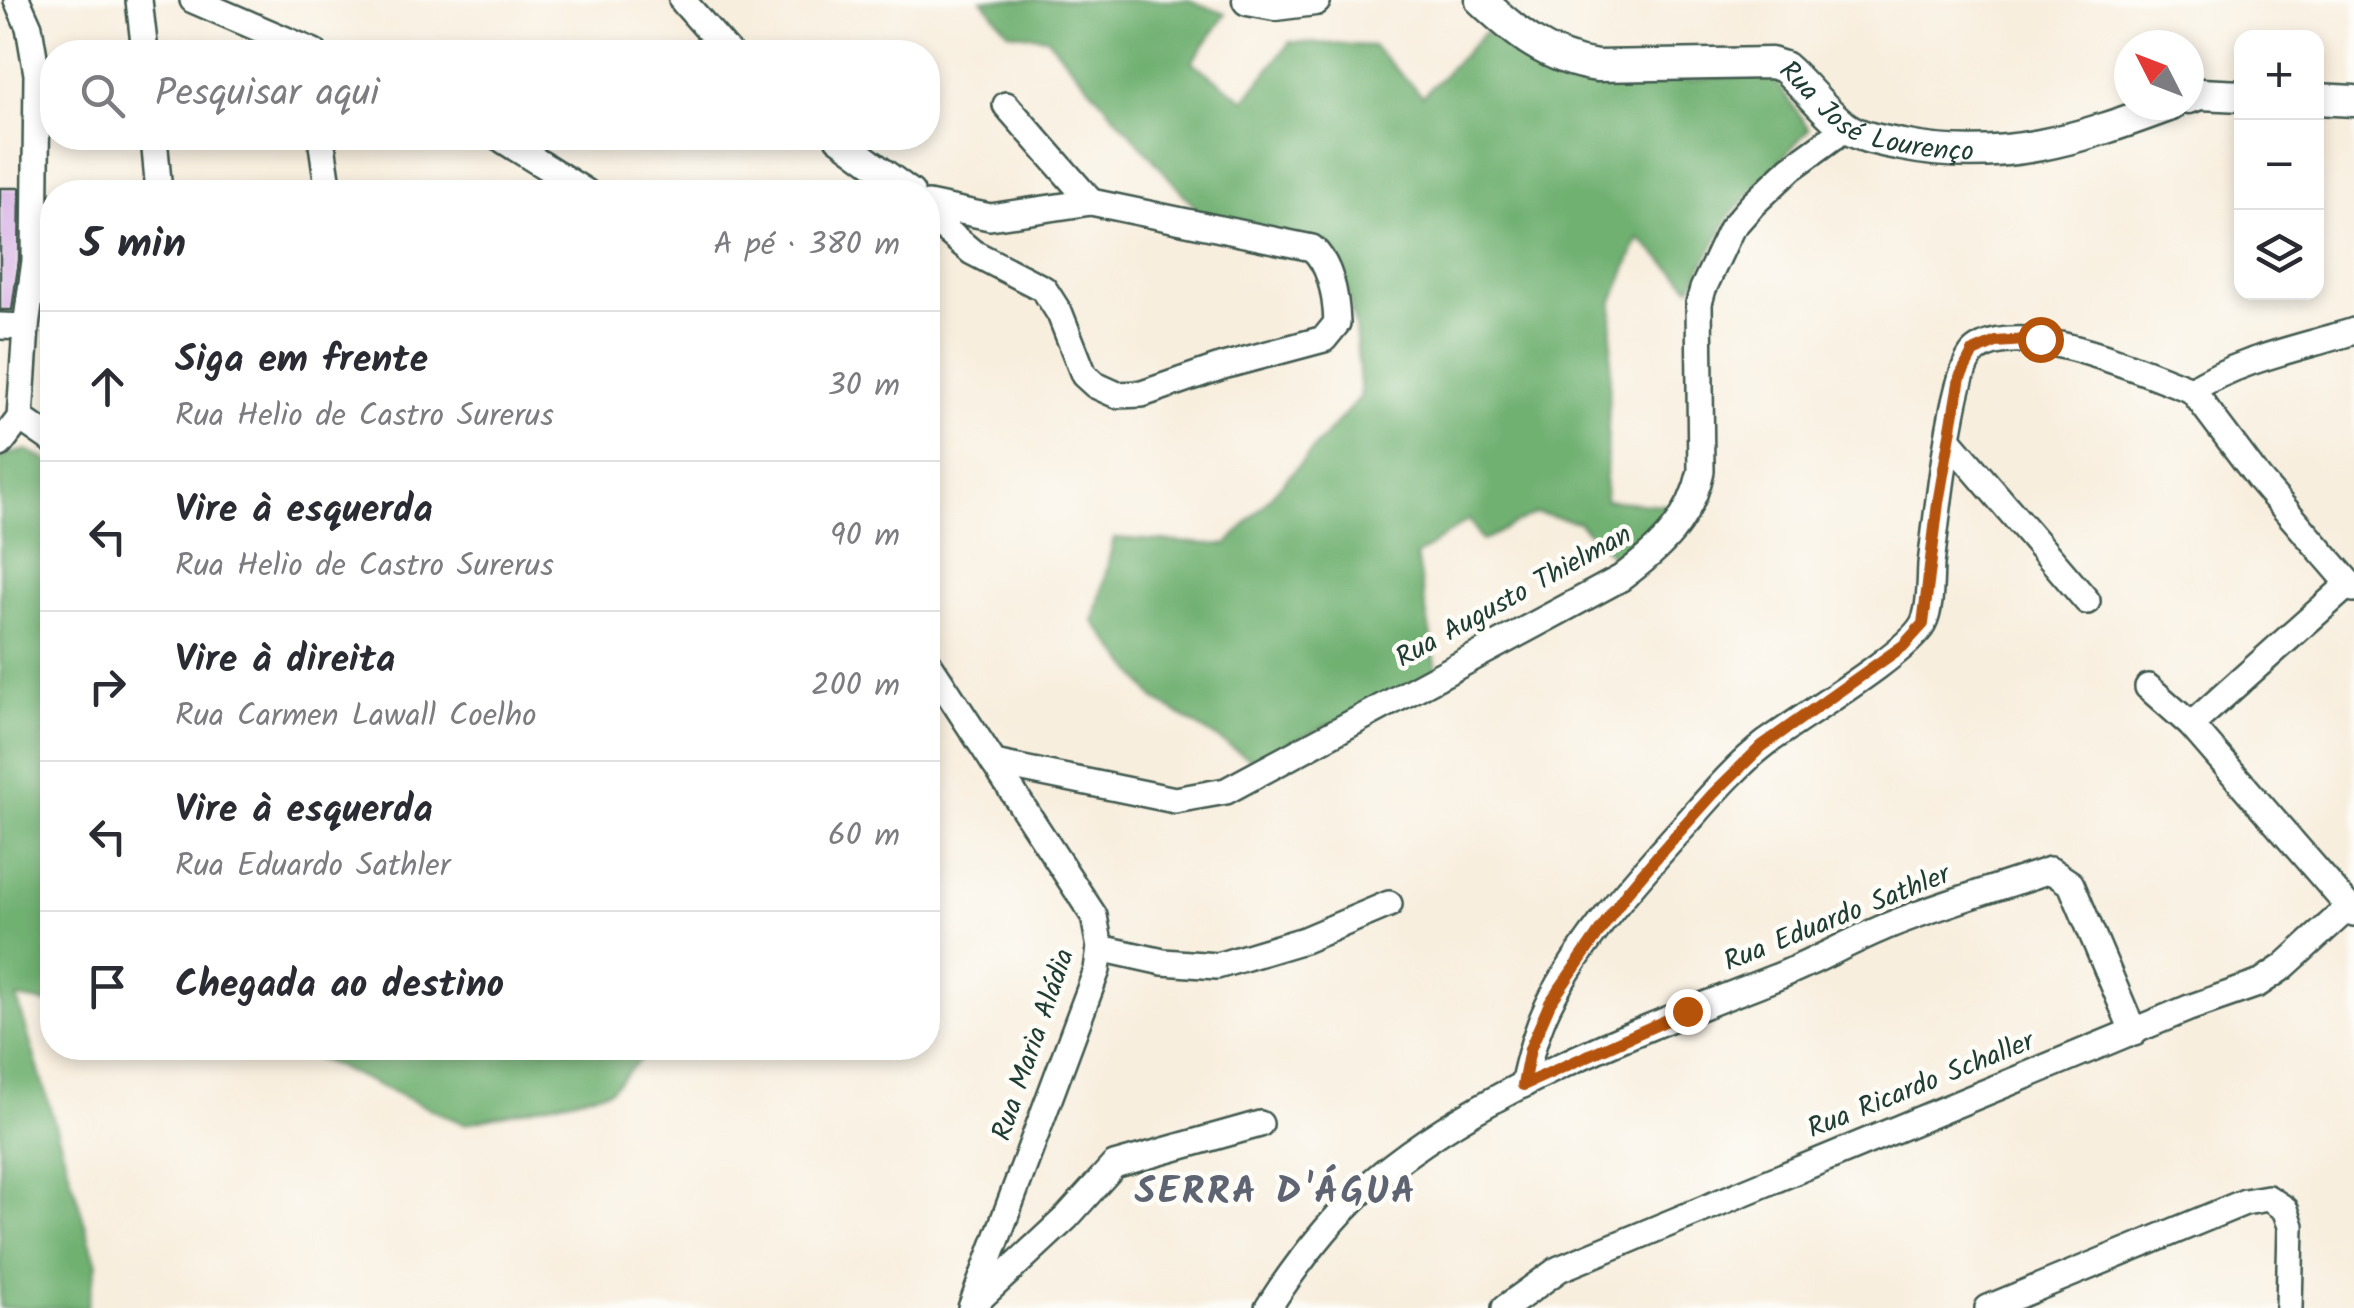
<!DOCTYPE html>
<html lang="pt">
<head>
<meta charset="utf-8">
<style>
	:root { --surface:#fff; --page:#f7f7f7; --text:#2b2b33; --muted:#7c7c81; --line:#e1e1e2 }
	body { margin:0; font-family:Kalam,sans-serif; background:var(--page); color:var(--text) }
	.controls { position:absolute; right:30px; top:30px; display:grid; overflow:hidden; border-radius:20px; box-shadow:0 5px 15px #0003 }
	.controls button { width:90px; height:90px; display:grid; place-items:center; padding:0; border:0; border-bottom:2px solid var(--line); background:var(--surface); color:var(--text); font:50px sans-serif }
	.compass { position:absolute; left:2114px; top:30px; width:90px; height:90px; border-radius:50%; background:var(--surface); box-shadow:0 5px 15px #0003; rotate:312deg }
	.stop { position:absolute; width:30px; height:30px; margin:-22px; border:8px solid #b45309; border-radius:50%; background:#fff }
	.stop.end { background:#b45309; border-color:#fff; box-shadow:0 2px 10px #0008 }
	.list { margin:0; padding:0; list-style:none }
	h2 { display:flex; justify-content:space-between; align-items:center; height:130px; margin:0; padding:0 40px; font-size:42px }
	h2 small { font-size:32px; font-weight:400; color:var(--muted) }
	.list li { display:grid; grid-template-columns:65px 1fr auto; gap:30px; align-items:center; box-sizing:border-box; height:150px; padding:0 40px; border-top:2px solid var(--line) }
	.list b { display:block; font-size:38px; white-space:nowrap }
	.list p { margin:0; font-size:32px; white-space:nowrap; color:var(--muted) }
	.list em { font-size:32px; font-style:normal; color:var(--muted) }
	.icon { flex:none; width:55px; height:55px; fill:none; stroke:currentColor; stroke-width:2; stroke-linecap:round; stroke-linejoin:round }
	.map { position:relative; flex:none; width:2354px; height:1308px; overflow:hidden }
	.search { position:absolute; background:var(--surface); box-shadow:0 5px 15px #0003; left:40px; top:40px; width:900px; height:110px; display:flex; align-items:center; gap:25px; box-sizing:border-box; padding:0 35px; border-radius:40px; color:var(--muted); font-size:38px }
	.panel { position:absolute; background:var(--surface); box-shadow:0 5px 15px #0003; left:40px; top:180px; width:900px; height:880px; border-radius:40px }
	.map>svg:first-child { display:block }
</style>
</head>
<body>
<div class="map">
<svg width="2354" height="1308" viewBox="0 0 2354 1308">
	<rect width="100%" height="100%" fill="#fdfcf7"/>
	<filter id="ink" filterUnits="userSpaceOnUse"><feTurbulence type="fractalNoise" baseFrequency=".01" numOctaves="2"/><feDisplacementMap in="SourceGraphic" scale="20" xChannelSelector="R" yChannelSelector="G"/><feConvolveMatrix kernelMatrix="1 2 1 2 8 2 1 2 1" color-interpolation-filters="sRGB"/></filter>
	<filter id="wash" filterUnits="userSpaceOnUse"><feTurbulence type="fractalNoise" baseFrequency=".0048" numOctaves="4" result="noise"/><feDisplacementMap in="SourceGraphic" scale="40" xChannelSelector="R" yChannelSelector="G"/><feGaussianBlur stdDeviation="2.25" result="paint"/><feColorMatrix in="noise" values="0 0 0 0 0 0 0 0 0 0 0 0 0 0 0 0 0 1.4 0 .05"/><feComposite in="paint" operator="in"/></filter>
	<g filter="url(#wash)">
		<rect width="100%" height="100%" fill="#f8eede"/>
		<g fill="#70b071" stroke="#487652" stroke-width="2.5">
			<path d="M982,0h207l37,14 -34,48 53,38 45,-58 83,4 50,50 62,-64c16,11 33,28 51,36 52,23 176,11 234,4l39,57 -79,87 -39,71 -52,-49 -26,63 -8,199 70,6 -61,52 -36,-36 -42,-9 -54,28 -13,-22 -53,37 22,119 -186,85 -96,-60 -62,-78 20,-84 113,7 134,-149 -6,-69 -8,-37 -25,-47 -114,-21 -162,-185 -37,-5z"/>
			<polygon points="27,450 52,463 52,1004 17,998 97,1264 87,1308 0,1308 0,456"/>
			<polygon points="266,1048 265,1048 651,1048 610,1090 464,1124 317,1058"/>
		</g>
		<g id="blocks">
			<polygon fill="#d4abe3" points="0,188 20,188 19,260 12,310 0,310"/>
		</g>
	</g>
	<g filter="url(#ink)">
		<use href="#blocks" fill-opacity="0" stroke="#40584e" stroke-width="2.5"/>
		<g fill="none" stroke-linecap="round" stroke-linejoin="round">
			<defs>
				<g id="minor">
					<polyline points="139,0 145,52"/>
					<polyline points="193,0 314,52"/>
					<polyline points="682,0 728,52"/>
					<polyline points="1006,105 1091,202"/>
					<polyline points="154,138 159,192"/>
					<polyline points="321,138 329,192"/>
					<polyline points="500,138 586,192"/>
					<polyline points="838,138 911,192"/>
					<path d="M928,204l62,13 101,-15 221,46c19,17 24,50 25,75l-13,16 -101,27 -81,28 -25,1 -22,-10 -11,-10 -24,-61 -16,-25 -72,-37 -37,-31 -7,-12"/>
					<polyline points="0,326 26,327"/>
					<polyline points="2192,390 2259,479 2354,589"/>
					<path d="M2192,390c47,-31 109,-42 162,-59"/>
					<polyline points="20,418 52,440"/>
					<polyline points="1949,440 2087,601"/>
					<polyline points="0,444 20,418 26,327 35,261 37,74 29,27 17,0"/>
					<polyline points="928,662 1094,916 1100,948 1097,970 971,1308"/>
					<polyline points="2148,687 2191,725 2354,913"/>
					<polyline points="2191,725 2349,584"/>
					<path d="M994,763l181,37 51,-9 395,-213c40,-30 69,-57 80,-107l-2,-168 4,-14 28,-60 22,-25 38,-36 55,-40"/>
					<polyline points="1100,948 1163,962 1217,966 1304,940 1389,904"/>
					<path d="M1523,1085c6,-28 13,-54 25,-79 31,-63 91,-130 138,-182 24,-27 50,-58 80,-81 32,-24 141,-89 157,-119 8,-15 7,-42 8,-60 5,-36 20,-195 44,-213 47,-35 167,21 217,39"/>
					<polyline points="977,1301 1067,1217 1114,1165 1260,1124"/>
					<path d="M1268,1308c32,-50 77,-107 125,-143 112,-86 251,-136 381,-187 38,-15 73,-35 111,-51 53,-22 110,-38 165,-57l21,14 63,149"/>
					<polyline points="1505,1308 1559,1269 2189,1008 2258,984 2283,967 2349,907"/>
					<polyline points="1988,1308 2245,1202 2268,1198 2285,1209 2291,1226 2289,1308"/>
				</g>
				<g id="tertiary">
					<polyline points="1248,0 1275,5 1315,0"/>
					<path id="s1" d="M1481,0c35,33 67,59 116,66l174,-3 13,4c21,18 38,42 60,59 16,12 40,15 58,19 98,20 178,-6 269,-40"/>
					<polyline points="2189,98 2200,94 2242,96"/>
					<polyline points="2316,99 2354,101"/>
				</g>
			</defs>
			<use href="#minor" stroke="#40584e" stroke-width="30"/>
			<use href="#tertiary" stroke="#40584e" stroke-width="35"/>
			<use href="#minor" stroke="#fff" stroke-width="25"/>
			<use href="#tertiary" stroke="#fff" stroke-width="30"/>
		</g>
	</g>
	<g fill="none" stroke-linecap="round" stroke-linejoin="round" filter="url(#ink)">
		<polyline stroke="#b45309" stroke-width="12" points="1687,1011 1523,1085 1530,1049 1550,1003 1627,892 1661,852 1713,794 1762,746 1903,646 1923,624 1938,503 1960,377 1973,352 1996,342 2040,339"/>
	</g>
	<g text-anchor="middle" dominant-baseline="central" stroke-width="9" stroke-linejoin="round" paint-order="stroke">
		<g font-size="28" fill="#1f3d34" stroke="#fdfcf7">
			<text stroke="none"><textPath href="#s1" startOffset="432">Rua José Lourenço</textPath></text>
			<text transform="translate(1514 597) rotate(-29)">Rua Augusto Thielman</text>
			<text transform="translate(1837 919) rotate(-22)">Rua Eduardo Sathler</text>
			<text transform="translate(1034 1045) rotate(-71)">Rua Maria Aládia</text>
			<text transform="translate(1921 1086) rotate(-22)">Rua Ricardo Schaller</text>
		</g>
		<g font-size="38" font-weight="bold" letter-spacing="2.5" fill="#5e6471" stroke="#fdfcf7">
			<text x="1276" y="1193">SERRA D'ÁGUA</text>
		</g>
	</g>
</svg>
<div class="controls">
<button>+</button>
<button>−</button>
<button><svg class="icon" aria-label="layers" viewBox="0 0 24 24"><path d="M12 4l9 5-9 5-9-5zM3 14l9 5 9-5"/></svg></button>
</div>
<svg class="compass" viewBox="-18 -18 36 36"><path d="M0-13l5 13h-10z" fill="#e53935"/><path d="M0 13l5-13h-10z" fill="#7c7c81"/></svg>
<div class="stop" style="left:2040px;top:339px"></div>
<div class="stop end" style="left:1687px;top:1011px"></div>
<div class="search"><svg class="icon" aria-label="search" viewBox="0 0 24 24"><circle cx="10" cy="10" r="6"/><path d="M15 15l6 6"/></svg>Pesquisar aqui</div>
<section class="panel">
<h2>5 min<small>A pé · 380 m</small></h2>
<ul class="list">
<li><svg class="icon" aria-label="ahead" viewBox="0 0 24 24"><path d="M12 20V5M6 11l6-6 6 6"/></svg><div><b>Siga em frente</b><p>Rua Helio de Castro Surerus</p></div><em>30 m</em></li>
<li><svg class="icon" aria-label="left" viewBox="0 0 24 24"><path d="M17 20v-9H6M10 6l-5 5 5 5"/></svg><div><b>Vire à esquerda</b><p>Rua Helio de Castro Surerus</p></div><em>90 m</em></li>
<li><svg class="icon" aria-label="right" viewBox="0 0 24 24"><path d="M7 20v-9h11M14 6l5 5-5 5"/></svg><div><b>Vire à direita</b><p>Rua Carmen Lawall Coelho</p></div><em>200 m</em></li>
<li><svg class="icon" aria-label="left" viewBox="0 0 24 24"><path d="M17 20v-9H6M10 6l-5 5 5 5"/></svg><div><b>Vire à esquerda</b><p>Rua Eduardo Sathler</p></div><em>60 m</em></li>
<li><svg class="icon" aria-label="arrive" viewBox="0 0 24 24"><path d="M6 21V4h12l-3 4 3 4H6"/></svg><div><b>Chegada ao destino</b></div></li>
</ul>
</section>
</div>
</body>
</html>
